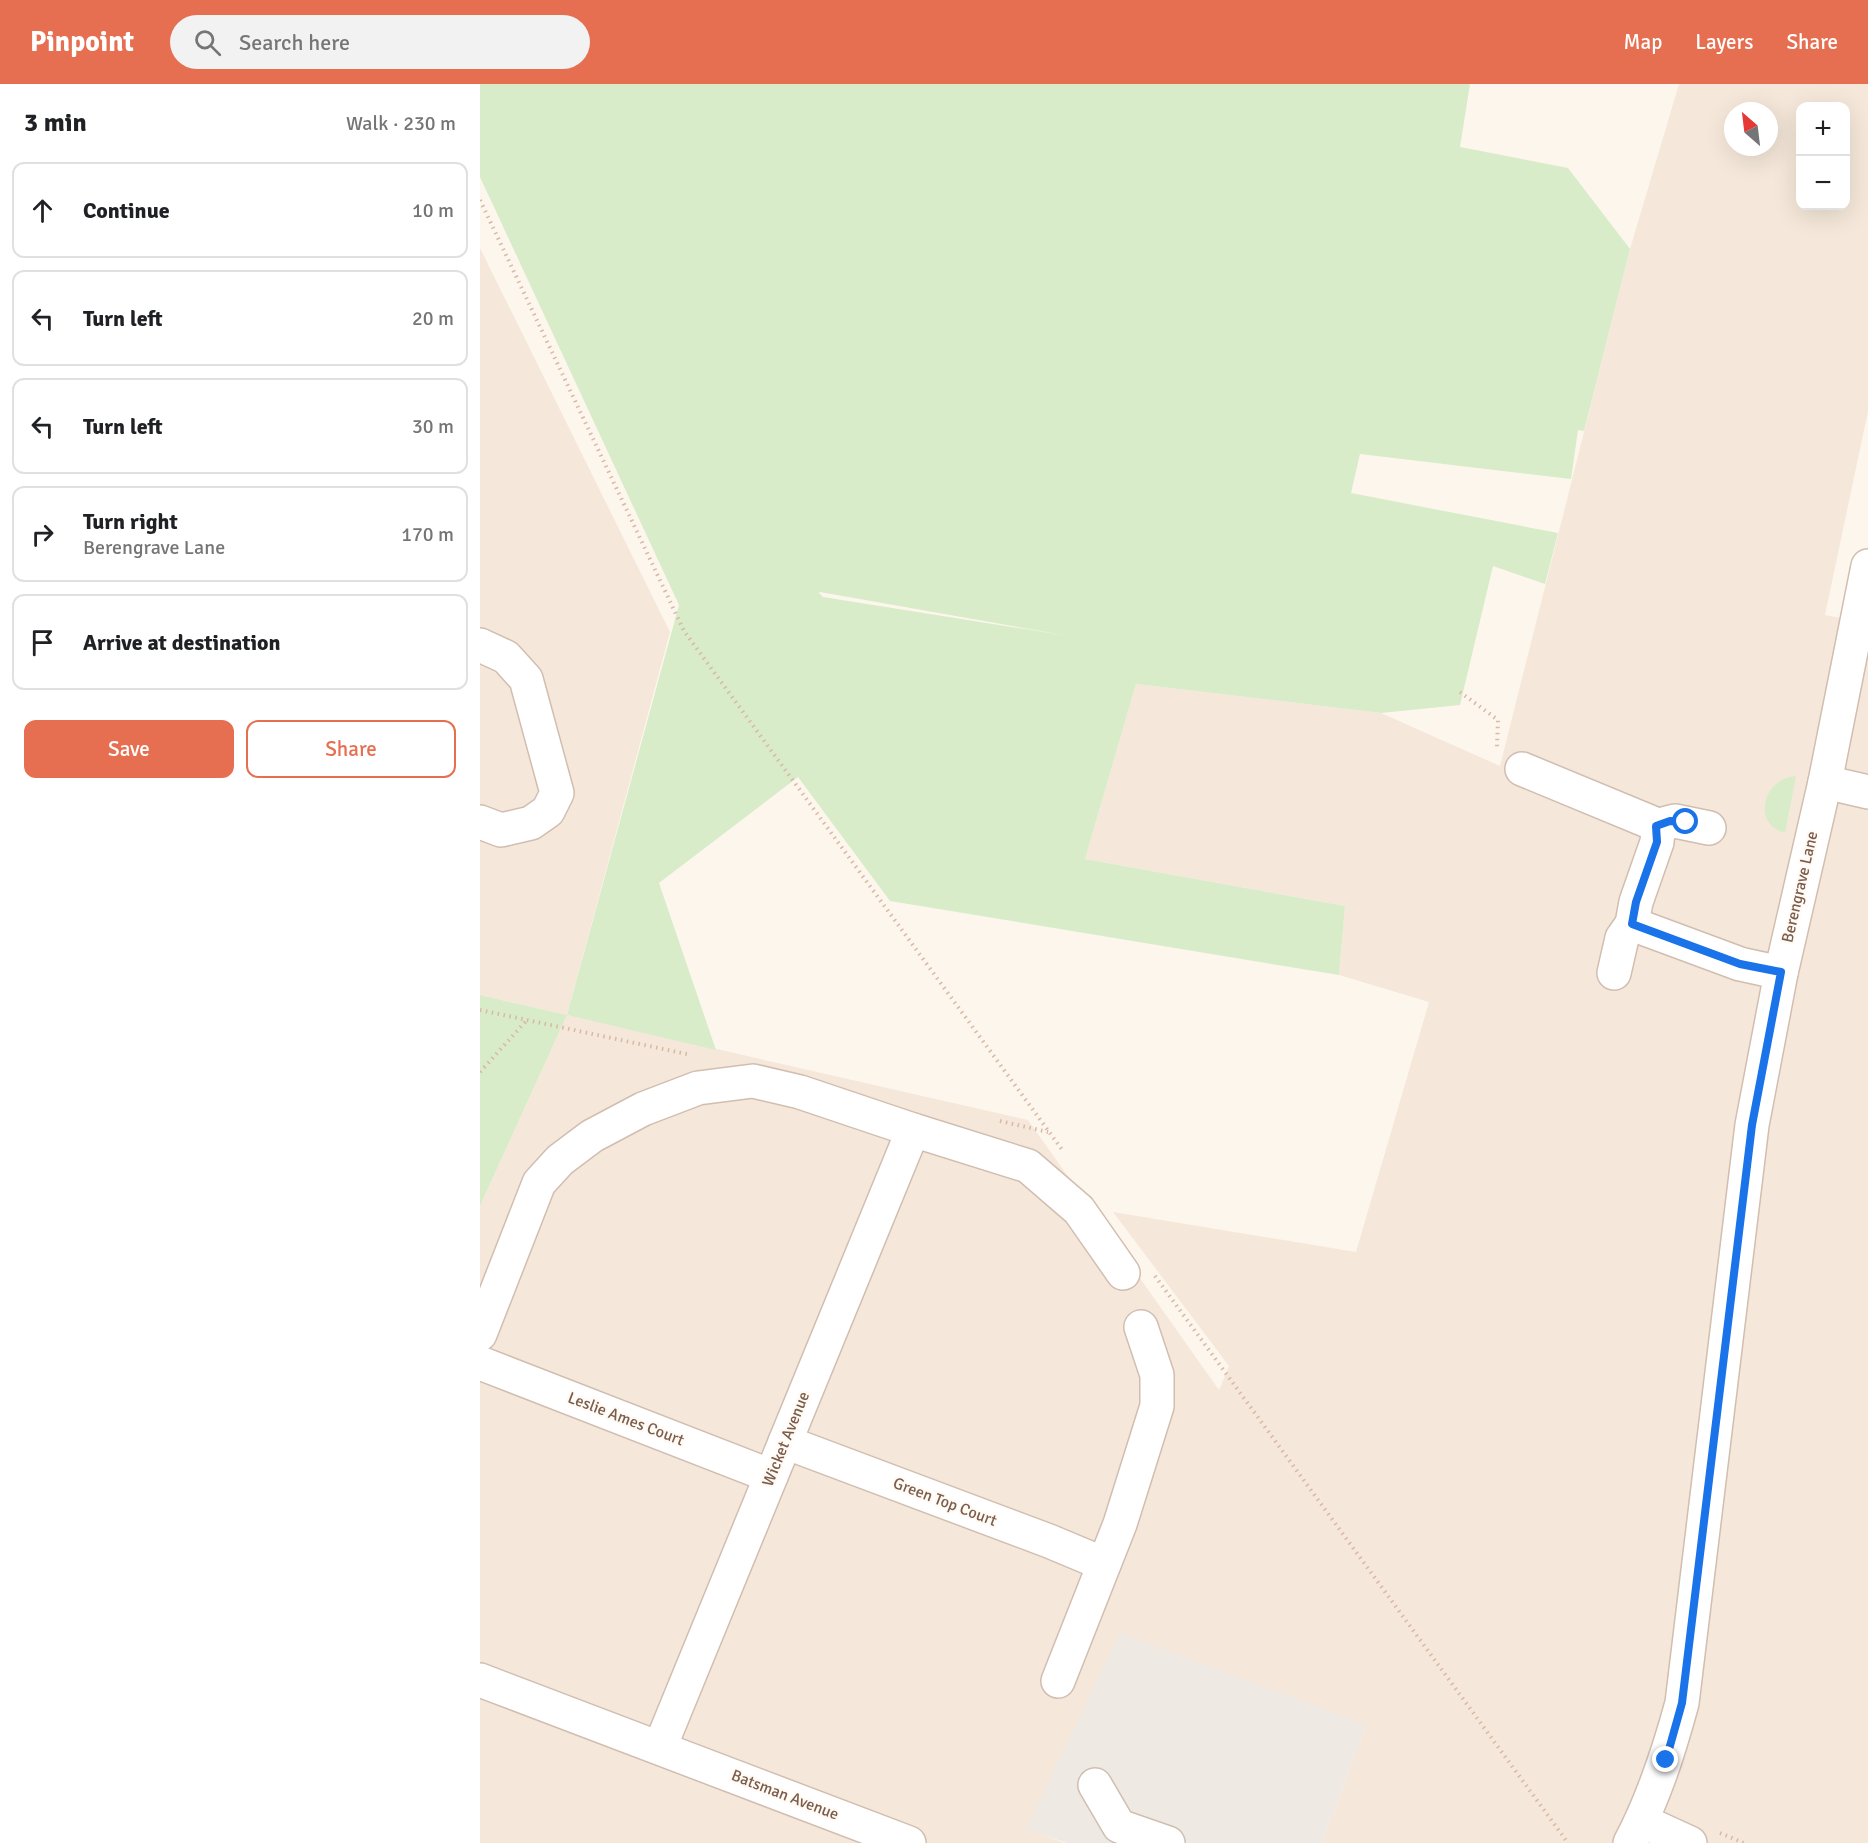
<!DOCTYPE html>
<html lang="en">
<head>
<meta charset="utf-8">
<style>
	:root { --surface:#fff; --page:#f2f2f2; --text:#202124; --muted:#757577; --line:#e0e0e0; --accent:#e76f51 }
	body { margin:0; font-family:Signika,sans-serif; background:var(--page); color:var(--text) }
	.controls { position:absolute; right:18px; top:18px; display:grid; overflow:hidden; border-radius:12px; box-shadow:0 6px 24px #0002 }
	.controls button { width:54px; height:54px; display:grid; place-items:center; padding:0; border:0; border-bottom:2px solid var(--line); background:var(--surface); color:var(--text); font:30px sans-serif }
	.compass { position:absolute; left:1244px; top:18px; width:54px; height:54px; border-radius:50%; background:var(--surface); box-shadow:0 6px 24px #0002; rotate:332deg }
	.stop { position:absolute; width:18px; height:18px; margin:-14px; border:4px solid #1a73e8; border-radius:50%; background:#fff }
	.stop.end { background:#1a73e8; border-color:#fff; box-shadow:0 2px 6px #0008 }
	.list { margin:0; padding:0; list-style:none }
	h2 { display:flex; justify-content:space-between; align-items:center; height:78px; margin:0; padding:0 24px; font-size:26px }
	h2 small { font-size:20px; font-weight:400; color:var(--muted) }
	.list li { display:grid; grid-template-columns:39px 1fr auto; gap:18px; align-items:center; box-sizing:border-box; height:96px; margin:0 12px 12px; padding:0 12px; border:2px solid var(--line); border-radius:12px }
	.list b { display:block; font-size:22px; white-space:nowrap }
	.list p { margin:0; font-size:20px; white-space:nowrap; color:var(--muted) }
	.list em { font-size:20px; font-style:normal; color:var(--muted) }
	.actions { display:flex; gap:12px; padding:18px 24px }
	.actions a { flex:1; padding:14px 0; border:2px solid var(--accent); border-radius:12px; text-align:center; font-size:21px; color:var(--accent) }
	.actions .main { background:var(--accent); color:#fff }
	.icon { flex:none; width:33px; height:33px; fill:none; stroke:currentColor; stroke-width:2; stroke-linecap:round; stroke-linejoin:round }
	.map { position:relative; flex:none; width:1388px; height:1759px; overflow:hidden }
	header { display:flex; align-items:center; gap:36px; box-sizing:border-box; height:84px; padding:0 30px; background:var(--accent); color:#fff }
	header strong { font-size:28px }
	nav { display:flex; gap:33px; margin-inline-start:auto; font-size:21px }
	.search { width:420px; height:54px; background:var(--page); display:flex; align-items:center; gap:15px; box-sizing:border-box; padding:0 21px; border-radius:33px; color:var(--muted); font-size:22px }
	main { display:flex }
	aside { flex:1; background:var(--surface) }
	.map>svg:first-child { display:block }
</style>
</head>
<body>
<header>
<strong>Pinpoint</strong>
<div class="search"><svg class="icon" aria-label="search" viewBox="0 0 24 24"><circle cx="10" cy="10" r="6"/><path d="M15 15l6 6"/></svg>Search here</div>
<nav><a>Map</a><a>Layers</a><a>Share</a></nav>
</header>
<main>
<aside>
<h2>3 min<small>Walk · 230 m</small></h2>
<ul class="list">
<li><svg class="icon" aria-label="ahead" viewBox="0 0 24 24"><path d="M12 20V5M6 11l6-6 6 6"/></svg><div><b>Continue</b></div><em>10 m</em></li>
<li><svg class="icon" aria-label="left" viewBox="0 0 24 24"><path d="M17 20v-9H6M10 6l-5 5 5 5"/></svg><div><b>Turn left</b></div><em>20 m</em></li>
<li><svg class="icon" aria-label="left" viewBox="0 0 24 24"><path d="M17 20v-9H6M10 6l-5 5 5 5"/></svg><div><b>Turn left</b></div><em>30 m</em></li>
<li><svg class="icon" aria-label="right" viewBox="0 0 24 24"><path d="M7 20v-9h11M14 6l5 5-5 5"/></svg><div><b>Turn right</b><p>Berengrave Lane</p></div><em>170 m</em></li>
<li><svg class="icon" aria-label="arrive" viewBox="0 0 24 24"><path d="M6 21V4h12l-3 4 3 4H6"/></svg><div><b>Arrive at destination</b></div></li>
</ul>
<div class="actions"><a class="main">Save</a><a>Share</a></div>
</aside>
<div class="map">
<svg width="1388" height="1759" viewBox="0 0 1388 1759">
	<rect width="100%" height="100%" fill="#fdf6ec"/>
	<path fill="#f5e8da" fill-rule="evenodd" d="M1199,0h189v327l-43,204 43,8v1220h-546l44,-118 -340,103 38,15h-584v-637l87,-191 -87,-20v-747l190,384 -103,383 461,105 191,270 10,-24 -116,-154 243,40 73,-250 -90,-27 6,-69 -260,-47 51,-175 245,29 119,53 130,-517zM1320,22h46v100h-46zM1253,27h36v36h-36z"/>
	<polygon fill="#efe9e4" points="640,1549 886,1641 842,1759 587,1759 546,1745"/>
	<g fill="#d8ecc9" fill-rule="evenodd">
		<path d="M0,0h990l-10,63 108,21 62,81 -46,182 -6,-1 -7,49 -211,-25 -9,39 207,40 -13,51 -52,-18 -33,139 -79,8 -245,-29 -51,175 260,47 -6,69 -449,-74 -92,-124 -139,106 57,167 -149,-35 -87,191v-211l87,20 112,-410 -199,-428zM339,509l1,-1 249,44 -246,-39z"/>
		<path d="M1316,692l-11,57c-34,-9 -22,-55 11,-57z"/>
	</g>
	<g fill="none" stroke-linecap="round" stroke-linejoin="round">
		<defs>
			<g id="minor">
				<polyline points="0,561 26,573 46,595 77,709 68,727 51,739 21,746 0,738"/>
				<polyline points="1042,685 1175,740 1178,747 1177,758 1156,818 1152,840 1260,880 1301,889"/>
				<polyline points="1345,698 1388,708"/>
				<polyline points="1176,742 1195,737 1229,744"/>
				<polyline points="1134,889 1142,854 1152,840"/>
				<polyline points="0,1250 59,1099 80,1076 112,1052 163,1025 218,1004 273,997 320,1008 433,1046"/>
				<polyline points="0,1279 291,1392"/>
				<polyline points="305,1358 569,1457 624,1480"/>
				<polyline points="0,1596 429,1759"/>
				<polyline points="578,1597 640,1440 677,1322 677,1291 661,1243"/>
				<polyline points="180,1663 433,1046 548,1082 599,1126 643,1189"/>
				<polyline points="615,1701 639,1742 688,1759"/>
				<polyline points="1162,1737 1210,1759"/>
				<path d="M1150,1759c24,-45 39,-92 52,-140l70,-578 29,-152 44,-191 43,-216"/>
			</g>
		</defs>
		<use href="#minor" stroke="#d1beb0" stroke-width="36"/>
		<g stroke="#d9b8a5" stroke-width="4" stroke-dasharray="1.5 4.5" stroke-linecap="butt">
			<polyline points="0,116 204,547 583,1067"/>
			<polyline points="980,608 1018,636 1017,663"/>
			<polyline points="0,926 211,971"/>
			<polyline points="0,988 47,936"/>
			<polyline points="520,1037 568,1048"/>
			<polyline points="675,1192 1088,1759"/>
			<polyline points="1240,1749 1264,1759"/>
		</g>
		<use href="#minor" stroke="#fff" stroke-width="33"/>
	</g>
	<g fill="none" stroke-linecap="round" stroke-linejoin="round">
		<polyline stroke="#1a73e8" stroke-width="8" points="1186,1676 1202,1619 1272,1041 1301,888 1260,880 1152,840 1156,818 1177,758 1176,742 1190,737 1206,738"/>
	</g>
	<g text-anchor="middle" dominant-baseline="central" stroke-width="4.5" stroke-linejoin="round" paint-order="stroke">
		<g font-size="16" fill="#7a5c4d" stroke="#fffaf3">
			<text transform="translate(1320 803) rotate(-77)">Berengrave Lane</text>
			<text transform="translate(146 1335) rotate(21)">Leslie Ames Court</text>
			<text transform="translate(306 1355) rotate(-68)">Wicket Avenue</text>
			<text transform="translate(465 1418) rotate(21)">Green Top Court</text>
			<text transform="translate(305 1711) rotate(21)">Batsman Avenue</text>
		</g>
	</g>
</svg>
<div class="controls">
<button>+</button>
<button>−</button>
</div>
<svg class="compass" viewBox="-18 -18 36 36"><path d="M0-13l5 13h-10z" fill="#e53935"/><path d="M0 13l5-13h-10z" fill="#757577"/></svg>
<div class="stop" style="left:1206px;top:738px"></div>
<div class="stop end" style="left:1186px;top:1676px"></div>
</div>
</main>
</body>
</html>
